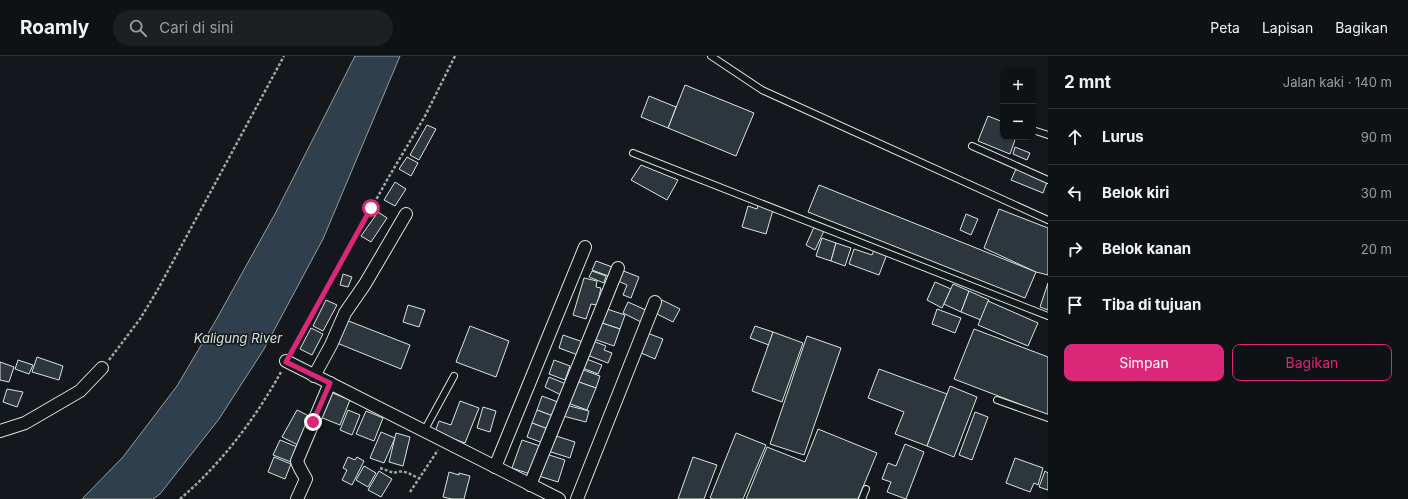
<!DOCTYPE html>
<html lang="id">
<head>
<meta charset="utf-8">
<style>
	:root { --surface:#0f1215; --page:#1d2022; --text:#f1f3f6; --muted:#9b9ea0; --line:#2f3234; --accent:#db2777 }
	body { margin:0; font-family:Inter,sans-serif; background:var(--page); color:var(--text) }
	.controls { position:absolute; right:12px; top:12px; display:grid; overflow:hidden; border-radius:8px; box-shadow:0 1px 3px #0004 }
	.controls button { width:36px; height:36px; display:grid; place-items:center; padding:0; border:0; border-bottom:1px solid var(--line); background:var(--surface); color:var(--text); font:20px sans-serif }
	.stop { position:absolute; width:12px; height:12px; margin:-9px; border:3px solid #db2777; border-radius:50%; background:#fff }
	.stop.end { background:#db2777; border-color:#fff; box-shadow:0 1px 4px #0008 }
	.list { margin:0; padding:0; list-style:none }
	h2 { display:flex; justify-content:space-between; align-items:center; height:52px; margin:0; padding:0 16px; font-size:17px }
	h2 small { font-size:13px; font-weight:400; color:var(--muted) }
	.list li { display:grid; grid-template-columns:26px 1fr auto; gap:12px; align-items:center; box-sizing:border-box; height:56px; padding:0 16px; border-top:1px solid var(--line) }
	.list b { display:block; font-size:15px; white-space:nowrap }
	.list em { font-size:13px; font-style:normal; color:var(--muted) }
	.actions { display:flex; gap:8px; padding:12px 16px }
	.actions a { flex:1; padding:9px 0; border:1px solid var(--accent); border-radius:8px; text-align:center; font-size:14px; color:var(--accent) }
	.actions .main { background:var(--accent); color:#fff }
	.icon { flex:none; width:22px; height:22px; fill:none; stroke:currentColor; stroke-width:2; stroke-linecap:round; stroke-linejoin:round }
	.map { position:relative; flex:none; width:1048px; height:443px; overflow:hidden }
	header { display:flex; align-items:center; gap:24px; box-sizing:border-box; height:56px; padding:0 20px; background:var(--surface); border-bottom:1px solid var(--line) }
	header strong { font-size:19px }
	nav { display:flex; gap:22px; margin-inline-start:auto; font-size:14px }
	.search { width:280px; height:36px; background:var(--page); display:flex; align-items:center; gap:10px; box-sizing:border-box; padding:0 14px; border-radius:22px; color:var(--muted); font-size:15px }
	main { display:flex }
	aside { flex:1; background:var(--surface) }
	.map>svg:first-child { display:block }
</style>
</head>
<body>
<header>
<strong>Roamly</strong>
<div class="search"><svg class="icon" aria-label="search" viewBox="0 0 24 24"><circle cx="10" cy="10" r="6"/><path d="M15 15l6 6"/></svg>Cari di sini</div>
<nav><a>Peta</a><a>Lapisan</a><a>Bagikan</a></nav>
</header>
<main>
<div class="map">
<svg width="1048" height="443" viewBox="0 0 1048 443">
	<rect width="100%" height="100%" fill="#14181c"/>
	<polygon fill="#2f3f4d" stroke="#939e99" points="355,0 400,0 323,183 264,293 219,363 160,438 153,443 82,443 123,401 177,330 216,264 276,156"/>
	<g fill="#2c363c" stroke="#d8e6dc">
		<polygon points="685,29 754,57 736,100 668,72"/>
		<polygon points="649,40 676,51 668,72 641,61"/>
		<polygon points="988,60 1003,66 1003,81 1016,81 1010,98 978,85"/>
		<polygon points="427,69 436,73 419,104 410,99"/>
		<polygon points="1015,91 1030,97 1027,104 1013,98"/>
		<polygon points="407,101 418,107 411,120 399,113"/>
		<polygon points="641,109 678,124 667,144 631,124"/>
		<polygon points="1016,113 1047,126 1043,137 1011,124"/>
		<polygon points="395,126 406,133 395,150 384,144"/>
		<polygon points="819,129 1036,216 1025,242 808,156"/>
		<polygon points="758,149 773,154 766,178 742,171 748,150 757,153"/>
		<polygon points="999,153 1048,172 1048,219 1036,216 984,192"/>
		<polygon points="378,156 387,162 371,186 361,180"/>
		<polygon points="966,158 978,163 971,179 960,174"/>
		<polygon points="814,171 824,175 815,194 806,189"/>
		<polygon points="822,182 836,187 831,205 816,200"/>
		<polygon points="836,187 851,192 845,210 831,205"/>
		<polygon points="854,193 872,199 874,194 887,198 879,219 849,208"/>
		<polygon points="596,205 615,212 611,221 592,214"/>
		<polygon points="621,214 639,221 631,242 623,239 627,229 616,224"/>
		<polygon points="592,215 606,220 604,227 589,221"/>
		<polygon points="343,218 352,221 348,231 340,229"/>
		<polygon points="584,222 597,225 596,231 601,232 597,249 591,248 586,263 573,259"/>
		<polygon points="935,226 951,233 942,252 927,244"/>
		<polygon points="1048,227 1048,254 1040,251"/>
		<polygon points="953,228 969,235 961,256 944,248"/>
		<polygon points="969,235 989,244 981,264 961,256"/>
		<polygon points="326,244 337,249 323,275 313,270"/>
		<polygon points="662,244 680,253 673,266 655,257"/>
		<polygon points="988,245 1038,267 1028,290 978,269"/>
		<polygon points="628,246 648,255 643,267 623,257"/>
		<polygon points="408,249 425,254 419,271 403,266"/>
		<polygon points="604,252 625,259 620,273 599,266"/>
		<polygon points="937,253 961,262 955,277 932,268"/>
		<polygon points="346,264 410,289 401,313 337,287"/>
		<polygon points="599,266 620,273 614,290 594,283"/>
		<polygon points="470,270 509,285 496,321 456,306"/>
		<polygon points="755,270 773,276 769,289 750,282"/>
		<polygon points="311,272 323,278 312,299 300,293"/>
		<polygon points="974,273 1048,301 1048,359 954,323"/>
		<polygon points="773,276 803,287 782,346 752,335"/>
		<polygon points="647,277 663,283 655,303 639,296"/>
		<polygon points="563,279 583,286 578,299 559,292"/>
		<polygon points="807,280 841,292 804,399 770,388"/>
		<polygon points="593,285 606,290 604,294 612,297 608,307 587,299"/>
		<polygon points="37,301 63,310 59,324 32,316"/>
		<polygon points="584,302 602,309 598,318 580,311"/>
		<polygon points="18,304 33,309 29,318 15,313"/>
		<polygon points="554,304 570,310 565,324 549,318"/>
		<polygon points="0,306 14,311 9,326 0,324"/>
		<polygon points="581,313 600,320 596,332 576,325"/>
		<polygon points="879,313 947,338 927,390 895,378 904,356 868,342"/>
		<polygon points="549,321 566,328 561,339 545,331"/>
		<polygon points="576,325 596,332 587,354 568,347"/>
		<polygon points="950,330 977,341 954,401 927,390"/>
		<polygon points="7,333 23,336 17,351 3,346"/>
		<polygon points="330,336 350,344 340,369 320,361"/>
		<polygon points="542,340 558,346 553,360 537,354"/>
		<polygon points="460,345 479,352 465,387 435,376 439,365 451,369"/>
		<polygon points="566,349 589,355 586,366 563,360"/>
		<polygon points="483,351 496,355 490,376 477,372"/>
		<polygon points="297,354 313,362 298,389 282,381"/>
		<polygon points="348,354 360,359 352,379 340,374"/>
		<polygon points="537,354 553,360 548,373 532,367"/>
		<polygon points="366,355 383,362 374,385 356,378"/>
		<polygon points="975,356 988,361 972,404 959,399"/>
		<polygon points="532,367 548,373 543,387 527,381"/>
		<polygon points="818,373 877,397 858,443 746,443 767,391 805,406"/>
		<polygon points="381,376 395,382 384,407 370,402"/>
		<polygon points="396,377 410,381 403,410 389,406"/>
		<polygon points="736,377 766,389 743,443 713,443 710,442"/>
		<polygon points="553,379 575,386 570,402 548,395"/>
		<polygon points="280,384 297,391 291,406 273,399"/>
		<polygon points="522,384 540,390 530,418 512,412"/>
		<polygon points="905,388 924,396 906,443 887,436 891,426 882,423 888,407 896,410"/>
		<polygon points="546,398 565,404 558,426 539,420"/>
		<polygon points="274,401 291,408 285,423 268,416"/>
		<polygon points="348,401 355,404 357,401 364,405 352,429 342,424 347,414 343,412"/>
		<polygon points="693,401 717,409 704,443 678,443"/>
		<polygon points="1015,402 1043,412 1038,429 1034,427 1030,436 1006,427"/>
		<polygon points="364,410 376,417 368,431 356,424"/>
		<polygon points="379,415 392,423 381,441 368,434"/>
		<polygon points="1045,415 1048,417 1048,434 1039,431"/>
		<polygon points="449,416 459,419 459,417 470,420 464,443 452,443 443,441"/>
	</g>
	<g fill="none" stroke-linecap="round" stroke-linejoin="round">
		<defs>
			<g id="lane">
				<polyline points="711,0 762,34 1048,164"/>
				<polyline points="1033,74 1048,79"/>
				<polyline points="972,90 1048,124"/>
				<polyline points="633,97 1048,260"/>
				<polyline points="997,344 1048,362"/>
				<polyline points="424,375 454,320"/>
				<polyline points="862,443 866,433"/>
			</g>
			<g id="street">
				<polyline points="286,305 559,443"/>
				<polyline points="314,320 331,289 345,257 365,228 406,158"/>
				<polyline points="0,375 25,367 80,335 102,312"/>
				<polyline points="495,411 585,191"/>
				<polyline points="530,429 618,212"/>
				<path d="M297,443l9,-20c-3,-6 -7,-11 -9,-18l33,-78"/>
				<polyline points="577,443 655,246"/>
			</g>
		</defs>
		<use href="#lane" stroke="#d8e6dc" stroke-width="8"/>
		<use href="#street" stroke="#d8e6dc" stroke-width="14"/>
		<g stroke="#9da8a2" stroke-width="2.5" stroke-dasharray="3 2" stroke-linecap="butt">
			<polyline points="292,296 387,124 425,60 455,0"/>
			<polyline points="109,304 140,263 157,235 284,0"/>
			<path d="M380,412l14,5c9,-4 16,1 24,5"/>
			<polyline points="410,436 438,394"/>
			<path d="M180,443c41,-35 75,-80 101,-127"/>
		</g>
		<use href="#lane" stroke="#14181c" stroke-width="6"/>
		<use href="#street" stroke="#14181c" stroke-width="12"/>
	</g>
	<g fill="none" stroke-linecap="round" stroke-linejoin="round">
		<polyline stroke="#db2777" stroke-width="5" points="313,366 330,327 286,306 371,152"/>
	</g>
	<g text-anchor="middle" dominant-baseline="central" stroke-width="3" stroke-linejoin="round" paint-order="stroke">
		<g font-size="13" font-style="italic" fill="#d8e6dc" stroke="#14181c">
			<text x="238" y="282">Kaligung River</text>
		</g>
	</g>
</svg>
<div class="controls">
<button>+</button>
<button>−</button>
</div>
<div class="stop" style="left:371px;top:152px"></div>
<div class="stop end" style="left:313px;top:366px"></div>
</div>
<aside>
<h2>2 mnt<small>Jalan kaki · 140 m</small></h2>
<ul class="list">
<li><svg class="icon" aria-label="ahead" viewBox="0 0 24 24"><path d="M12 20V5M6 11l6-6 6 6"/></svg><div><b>Lurus</b></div><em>90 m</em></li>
<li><svg class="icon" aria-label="left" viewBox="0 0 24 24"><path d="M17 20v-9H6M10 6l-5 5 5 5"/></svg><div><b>Belok kiri</b></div><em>30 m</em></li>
<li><svg class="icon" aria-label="right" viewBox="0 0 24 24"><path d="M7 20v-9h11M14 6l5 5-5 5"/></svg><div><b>Belok kanan</b></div><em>20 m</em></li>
<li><svg class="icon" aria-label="arrive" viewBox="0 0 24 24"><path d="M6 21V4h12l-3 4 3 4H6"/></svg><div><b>Tiba di tujuan</b></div></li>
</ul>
<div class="actions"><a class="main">Simpan</a><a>Bagikan</a></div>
</aside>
</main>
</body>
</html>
